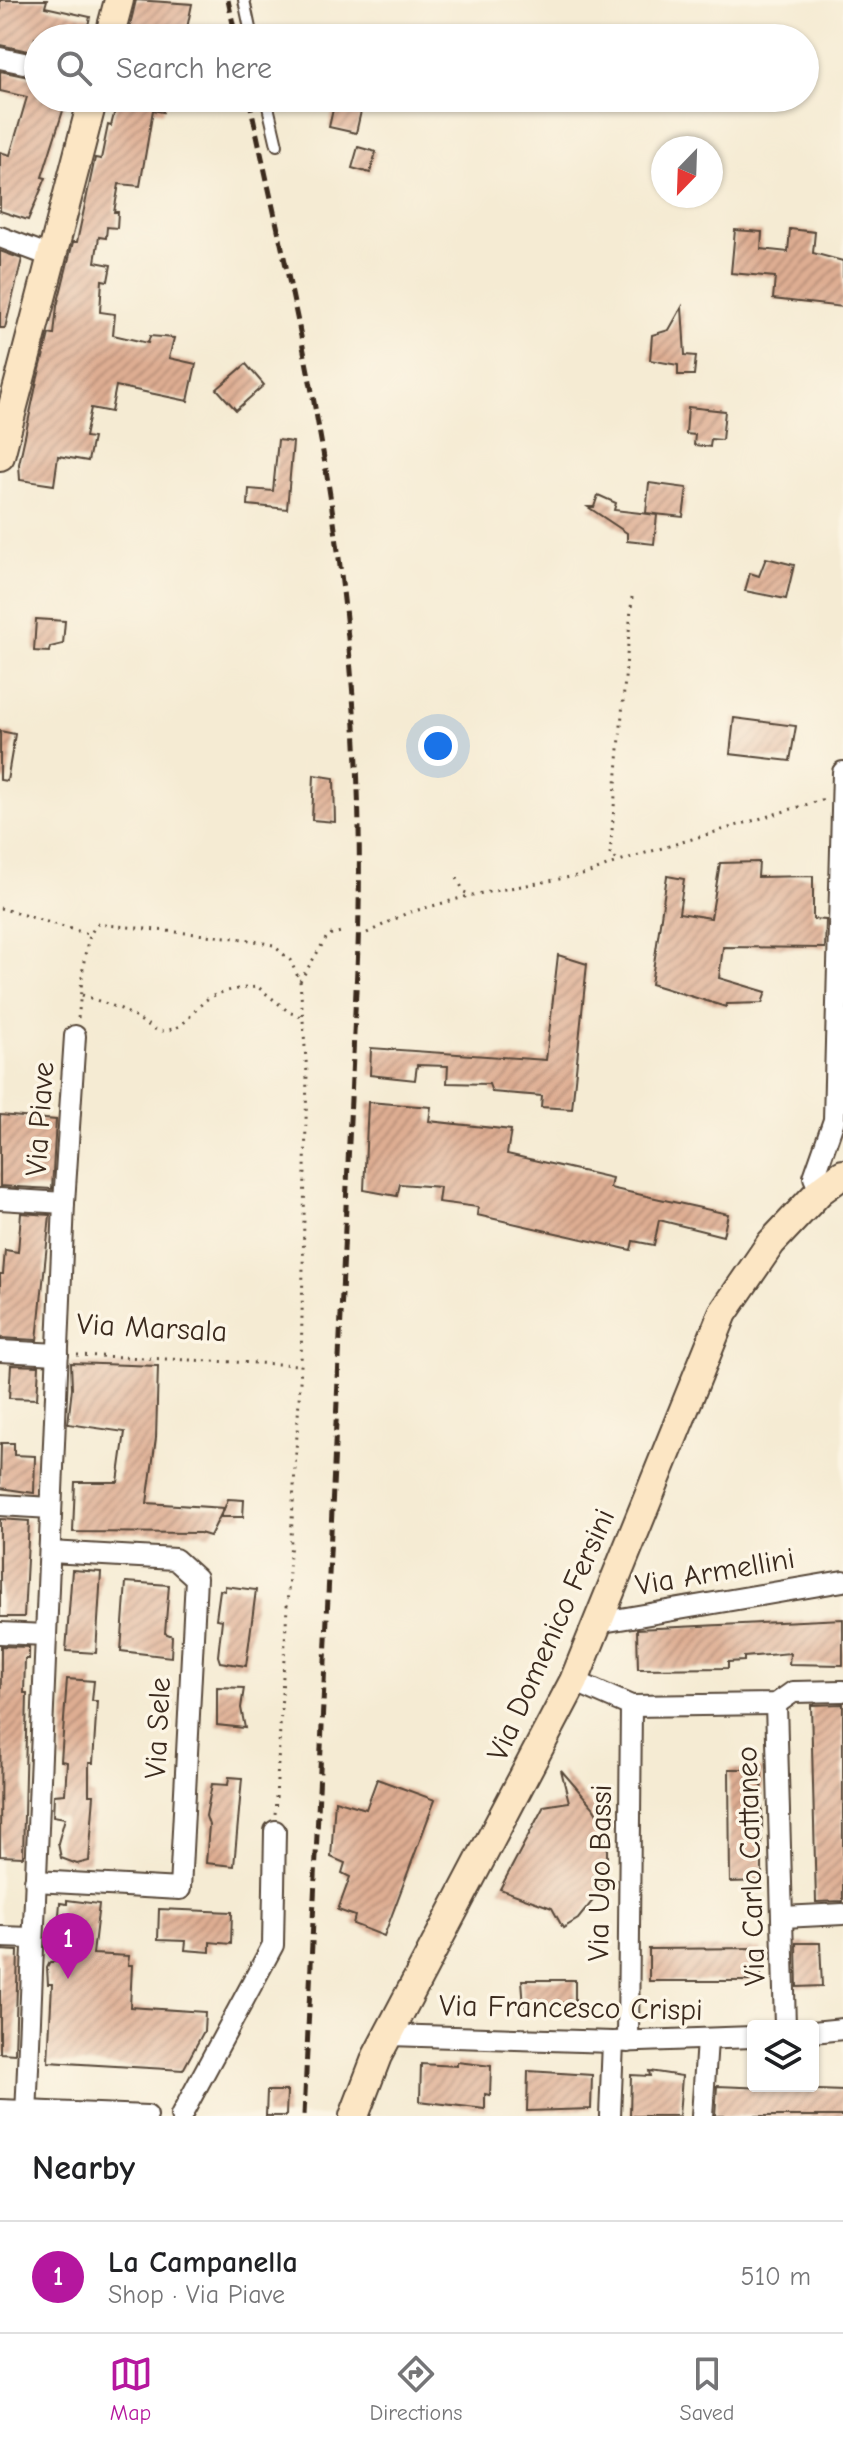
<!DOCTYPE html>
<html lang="en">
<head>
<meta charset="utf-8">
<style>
	:root { --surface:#fff; --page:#f2f2f2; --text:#202124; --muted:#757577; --line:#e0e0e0; --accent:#b5179e }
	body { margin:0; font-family:"Comic Neue",sans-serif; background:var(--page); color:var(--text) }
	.controls { position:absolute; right:24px; bottom:24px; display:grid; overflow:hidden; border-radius:8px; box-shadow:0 2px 6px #0004 }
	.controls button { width:72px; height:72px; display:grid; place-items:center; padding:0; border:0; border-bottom:2px solid var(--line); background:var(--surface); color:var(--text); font:40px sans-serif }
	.compass { position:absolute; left:651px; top:136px; width:72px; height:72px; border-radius:50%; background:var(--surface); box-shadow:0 2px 6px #0004; rotate:203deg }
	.you { position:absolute; left:438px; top:746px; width:28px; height:28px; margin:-20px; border:6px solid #fff; border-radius:50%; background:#1a73e8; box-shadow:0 0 0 12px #1a73e833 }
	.badge { display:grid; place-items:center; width:52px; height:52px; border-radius:50%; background:var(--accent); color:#fff; font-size:26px; font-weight:700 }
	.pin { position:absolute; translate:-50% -66px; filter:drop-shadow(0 2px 4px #0008) }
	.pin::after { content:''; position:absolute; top:42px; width:28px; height:24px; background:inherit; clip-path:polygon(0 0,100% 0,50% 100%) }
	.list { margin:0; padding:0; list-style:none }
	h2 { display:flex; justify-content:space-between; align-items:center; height:104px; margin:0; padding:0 32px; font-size:34px }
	h2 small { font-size:26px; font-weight:400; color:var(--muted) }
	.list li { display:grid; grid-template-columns:52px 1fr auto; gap:24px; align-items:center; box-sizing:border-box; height:112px; padding:0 32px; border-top:2px solid var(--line) }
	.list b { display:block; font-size:30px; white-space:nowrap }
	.list p { margin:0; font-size:26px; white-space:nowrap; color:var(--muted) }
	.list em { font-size:26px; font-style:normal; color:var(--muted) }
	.icon { flex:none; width:44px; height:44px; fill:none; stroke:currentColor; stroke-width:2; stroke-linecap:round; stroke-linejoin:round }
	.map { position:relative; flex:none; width:843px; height:2116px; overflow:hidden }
	.search { position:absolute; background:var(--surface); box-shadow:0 2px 6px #0004; left:24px; right:24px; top:24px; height:88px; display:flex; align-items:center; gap:20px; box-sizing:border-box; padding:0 28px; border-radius:44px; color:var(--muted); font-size:30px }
	.sheet { height:216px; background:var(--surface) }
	nav { display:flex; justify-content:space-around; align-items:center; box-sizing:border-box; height:112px; border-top:2px solid var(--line); background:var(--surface); font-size:22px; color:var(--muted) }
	nav a { display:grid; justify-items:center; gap:4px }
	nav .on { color:var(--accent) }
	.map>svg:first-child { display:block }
</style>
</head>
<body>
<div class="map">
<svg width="843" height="2116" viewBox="0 0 843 2116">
	<defs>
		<pattern id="building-hatch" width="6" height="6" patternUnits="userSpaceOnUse" patternTransform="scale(2)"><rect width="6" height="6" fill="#dead92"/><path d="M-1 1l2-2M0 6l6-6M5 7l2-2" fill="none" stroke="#b58d77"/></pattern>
	</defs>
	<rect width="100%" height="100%" fill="#fcf5e5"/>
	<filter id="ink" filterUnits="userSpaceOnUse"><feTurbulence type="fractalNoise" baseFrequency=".0125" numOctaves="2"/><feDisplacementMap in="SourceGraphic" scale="16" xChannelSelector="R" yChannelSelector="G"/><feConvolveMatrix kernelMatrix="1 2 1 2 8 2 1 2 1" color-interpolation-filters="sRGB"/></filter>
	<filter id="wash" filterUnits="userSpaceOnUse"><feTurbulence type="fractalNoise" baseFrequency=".006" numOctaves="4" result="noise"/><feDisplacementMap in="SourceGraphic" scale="32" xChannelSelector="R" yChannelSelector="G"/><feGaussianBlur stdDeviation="1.8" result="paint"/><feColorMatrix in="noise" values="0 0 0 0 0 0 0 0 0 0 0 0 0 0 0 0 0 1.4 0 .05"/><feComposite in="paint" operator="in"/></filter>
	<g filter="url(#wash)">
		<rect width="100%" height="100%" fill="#f5ebd3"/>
		<g id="blocks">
			<g fill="url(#building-hatch)">
				<polygon points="0,0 47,0 45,7 90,17 85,38 35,38 33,52 0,45"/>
				<polygon points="136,0 192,4 185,38 127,38"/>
				<polygon points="0,71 38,79 38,98 67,98 42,177 46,178 28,220 0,211 0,152 10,155 27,97 0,91"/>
				<polygon points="118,98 166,98 163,112 153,110 140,186 119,184 114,212 118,212 117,228 107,227 106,238 99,237 95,262 111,265 108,281 102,280 100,312 115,314 113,335 148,343 150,336 174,338 169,358 196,364 188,401 116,386 111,412 91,408 85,437 93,438 88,461 58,456 54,485 20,480 19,464 37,381 49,334 54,335 57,306 73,242 77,242 95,158 101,159 108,125 111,126"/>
				<polygon points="351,98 364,98 356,133 329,127 334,105 348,108"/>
				<polygon points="358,147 376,152 370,173 352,168"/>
				<polygon points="790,229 815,232 813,253 843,261 843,307 773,299 775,277 731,273 735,230 762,232 761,249 788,252"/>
				<polygon points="0,251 22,259 5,328 0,328"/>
				<polygon points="682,307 685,355 696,356 694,375 678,375 678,365 650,360 652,335 669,330"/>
				<polygon points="246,364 264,385 236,410 217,389"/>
				<polygon points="688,407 725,411 722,440 711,439 710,447 694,445 695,435 686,434"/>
				<polygon points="278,440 293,442 287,509 248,505 249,489 273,491"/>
				<polygon points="649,483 687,488 683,517 646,513"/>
				<polygon points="598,495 616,503 614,510 657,515 654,544 627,541 627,533 588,507 594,507"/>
				<polygon points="766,558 794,565 786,599 745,591 750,573 759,576"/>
				<polygon points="36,619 65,621 63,644 50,647 49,652 34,651"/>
				<polygon points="734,718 796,726 790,761 730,754"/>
				<polygon points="0,731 15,734 7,781 0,780"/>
				<polygon points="314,775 334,778 335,822 312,820"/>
				<polygon points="759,862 758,877 813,876 813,919 826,920 825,948 723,947 719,978 766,992 762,1003 727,1004 726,1007 651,984 667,876 684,879 679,913 711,918 720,863"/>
				<polygon points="558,955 587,964 572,1109 541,1107 542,1096 492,1092 489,1084 447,1083 448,1066 417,1065 415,1080 370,1075 371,1048 546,1060"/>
				<polygon points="368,1102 431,1107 429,1121 511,1130 507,1154 612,1178 610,1188 728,1214 723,1236 659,1220 654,1245 633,1241 631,1250 477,1215 478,1207 438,1202 440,1187 400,1184 397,1196 364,1190"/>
				<polygon points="0,1115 56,1120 52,1189 0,1186"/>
				<polygon points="21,1213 50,1215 37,1340 0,1338 0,1274 3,1274 5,1250 18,1252"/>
				<polygon points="71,1363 158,1366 156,1438 147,1503 224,1508 210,1536 200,1533 73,1532 75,1482 118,1482 125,1432 68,1424 72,1388"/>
				<polygon points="11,1365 39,1366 37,1399 9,1398"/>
				<polygon points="1,1443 14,1443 14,1455 35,1456 34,1493 0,1488"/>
				<polygon points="228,1499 244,1500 243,1517 221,1517"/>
				<polygon points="0,1519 29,1521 24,1617 0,1617"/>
				<polygon points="72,1570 101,1572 96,1653 66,1651"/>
				<polygon points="126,1582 169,1585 165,1633 172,1636 171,1657 121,1651"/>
				<polygon points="225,1586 256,1590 246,1666 220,1662 218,1656 222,1620 216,1619 220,1590 225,1591"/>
				<polygon points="843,1619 843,1665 789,1664 790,1653 744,1657 744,1661 728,1662 728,1668 638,1669 637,1629"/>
				<polygon points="1,1646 29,1647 29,1659 25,1659 24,1693 27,1693 23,1857 0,1856"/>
				<polygon points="67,1679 94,1681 92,1701 97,1701 93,1763 89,1763 89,1795 94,1795 89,1861 77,1864 61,1858 58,1843 65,1818 53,1816 54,1795 65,1794 67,1762 61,1761"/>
				<polygon points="217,1687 244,1688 241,1708 245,1728 217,1725"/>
				<polygon points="843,1704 843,1901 816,1902 811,1705"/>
				<polygon points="729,1769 762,1769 762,1881 730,1882"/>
				<polygon points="561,1770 593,1807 603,1823 607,1845 607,1868 599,1893 578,1919 563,1928 552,1908 500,1889 544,1806 569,1802"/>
				<polygon points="229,1777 242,1778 234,1866 206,1863 209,1825 206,1816 212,1784 228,1785"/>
				<polygon points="377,1779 435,1800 384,1936 353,1924 355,1916 338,1910 350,1877 342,1873 345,1863 331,1857 335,1800 366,1809"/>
				<polygon points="67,1900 99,1904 93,1954 129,1956 128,1965 132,1965 130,2007 205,2012 204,2031 183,2070 48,2062 52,1984 48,1984 47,1968 50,1962 55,1962 60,1903 67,1904"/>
				<polygon points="159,1909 232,1912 231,1944 210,1942 210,1952 185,1950 186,1941 158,1940"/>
				<polygon points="796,1943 820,1943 822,1986 797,1987"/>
				<polygon points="761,1948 761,1981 649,1981 649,1949"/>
				<polygon points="0,1950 18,1951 15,2054 0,2053"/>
				<polygon points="522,1980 575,1980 575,2002 524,2006"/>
				<polygon points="457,2062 491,2066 490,2095 485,2094 485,2109 420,2101 421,2064 457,2066"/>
				<polygon points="528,2071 592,2075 591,2109 527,2111"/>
				<polygon points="649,2071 682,2076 679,2116 630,2116 631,2075 650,2076"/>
				<polygon points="717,2086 843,2091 843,2116 715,2116"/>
				<polygon points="267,2091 287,2091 286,2116 266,2116"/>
			</g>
		</g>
	</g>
	<g filter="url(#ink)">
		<use href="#blocks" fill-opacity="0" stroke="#574739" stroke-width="2"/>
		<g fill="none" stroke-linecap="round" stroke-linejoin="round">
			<defs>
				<g id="lane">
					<polyline points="244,0 252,38"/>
					<polyline points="266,98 277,145"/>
				</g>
				<g id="street">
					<polyline points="0,58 38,66"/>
					<polyline points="0,237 50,256"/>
					<polyline points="820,1191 814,1177 834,1120 843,772"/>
					<polyline points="0,1199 64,1203"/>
					<polyline points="0,1351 58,1354"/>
					<polyline points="0,1505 51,1508"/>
					<polyline points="597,1623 843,1581"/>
					<polyline points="0,1633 46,1635"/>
					<polyline points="574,1681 631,1706 776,1704 793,1692 843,1691"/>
					<polyline points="776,1704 785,2026"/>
					<polyline points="35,1881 180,1889 196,1578 175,1559 50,1552"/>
					<polyline points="783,1917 843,1914"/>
					<polyline points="0,1937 32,1938"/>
					<polyline points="813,2032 843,2029"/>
					<polyline points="389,2035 613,2042 753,2037"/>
					<polyline points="628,2042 631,1706"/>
					<polyline points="0,2110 147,2116"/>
					<polyline points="26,2116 64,1203 75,1036"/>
					<polyline points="181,2116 273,1945 275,1831"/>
					<polyline points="610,2116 613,2042"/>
					<polyline points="702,2116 707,2040"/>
				</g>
				<g id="secondary">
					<polyline points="109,38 119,0"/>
					<polyline points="0,456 93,98"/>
					<polyline points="354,2116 377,2056 574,1681 723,1313 771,1243 820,1191 843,1174"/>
				</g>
			</defs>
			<use href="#lane" stroke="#574739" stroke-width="14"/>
			<use href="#street" stroke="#574739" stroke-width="24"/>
			<use href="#secondary" stroke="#574739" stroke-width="32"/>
			<g stroke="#574739" stroke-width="3" stroke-dasharray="2 6" stroke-linecap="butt">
				<polyline points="632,597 610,854 619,861 825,799"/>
				<polyline points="457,878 464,892 472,895 587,874 619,861"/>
				<polyline points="0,908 88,934"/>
				<polyline points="367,933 407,913 472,895"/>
				<polyline points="300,981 328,935 345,931"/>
				<path d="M82,995l39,14 37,22c27,0 30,-16 48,-31 14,-10 36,-12 52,-13l31,25 12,5"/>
				<path d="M78,1018c4,-22 3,-81 20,-94l147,15 28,6 17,15 10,21 7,92 -6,292 -26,450"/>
				<polyline points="77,1355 301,1365"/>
			</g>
			<use href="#lane" stroke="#fff" stroke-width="10"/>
			<use href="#street" stroke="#fff" stroke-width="20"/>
			<use href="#secondary" stroke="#fce6c4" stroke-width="28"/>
			<g stroke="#3b2a1e" stroke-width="5" stroke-dasharray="12 6" stroke-linecap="butt">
				<polyline points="228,0 236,38"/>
				<path d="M249,98c24,112 51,224 71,337 30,168 44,341 38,512l-54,1169"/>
			</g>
		</g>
	</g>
	<g text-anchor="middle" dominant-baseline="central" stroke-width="7" stroke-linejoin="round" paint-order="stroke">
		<g font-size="30" fill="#3b2a1e" stroke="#fcf5e5">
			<text transform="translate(40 1119) rotate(-86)">Via Piave</text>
			<text transform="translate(152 1328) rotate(3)">Via Marsala</text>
			<text transform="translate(715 1572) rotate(-10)">Via Armellini</text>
			<text transform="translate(551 1635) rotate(-66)">Via Domenico Fersini</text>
			<text transform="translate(158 1728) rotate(-87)">Via Sele</text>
			<text transform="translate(751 1866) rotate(-92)">Via Carlo Cattaneo</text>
			<text transform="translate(600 1873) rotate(-89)">Via Ugo Bassi</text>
			<text transform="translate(571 2008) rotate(1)">Via Francesco Crispi</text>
		</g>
	</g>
</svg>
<div class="controls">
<button><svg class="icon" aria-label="layers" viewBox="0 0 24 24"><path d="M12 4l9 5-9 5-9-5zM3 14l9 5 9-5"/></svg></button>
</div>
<svg class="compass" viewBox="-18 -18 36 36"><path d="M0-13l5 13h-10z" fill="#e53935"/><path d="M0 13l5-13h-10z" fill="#757577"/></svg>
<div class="you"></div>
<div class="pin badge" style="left:68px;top:1979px">1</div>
<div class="search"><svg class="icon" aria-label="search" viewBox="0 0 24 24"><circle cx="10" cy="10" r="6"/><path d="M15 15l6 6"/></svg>Search here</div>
</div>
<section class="sheet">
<h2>Nearby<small></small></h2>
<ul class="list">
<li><span class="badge">1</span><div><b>La Campanella</b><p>Shop · Via Piave</p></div><em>510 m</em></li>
</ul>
</section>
<nav>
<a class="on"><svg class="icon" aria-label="map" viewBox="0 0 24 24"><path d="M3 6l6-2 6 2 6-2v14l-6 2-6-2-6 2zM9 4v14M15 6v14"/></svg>Map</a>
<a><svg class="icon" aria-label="directions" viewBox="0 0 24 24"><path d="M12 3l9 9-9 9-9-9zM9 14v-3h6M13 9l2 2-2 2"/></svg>Directions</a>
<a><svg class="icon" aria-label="saved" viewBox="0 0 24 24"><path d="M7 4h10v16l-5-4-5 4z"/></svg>Saved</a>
</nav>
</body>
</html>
